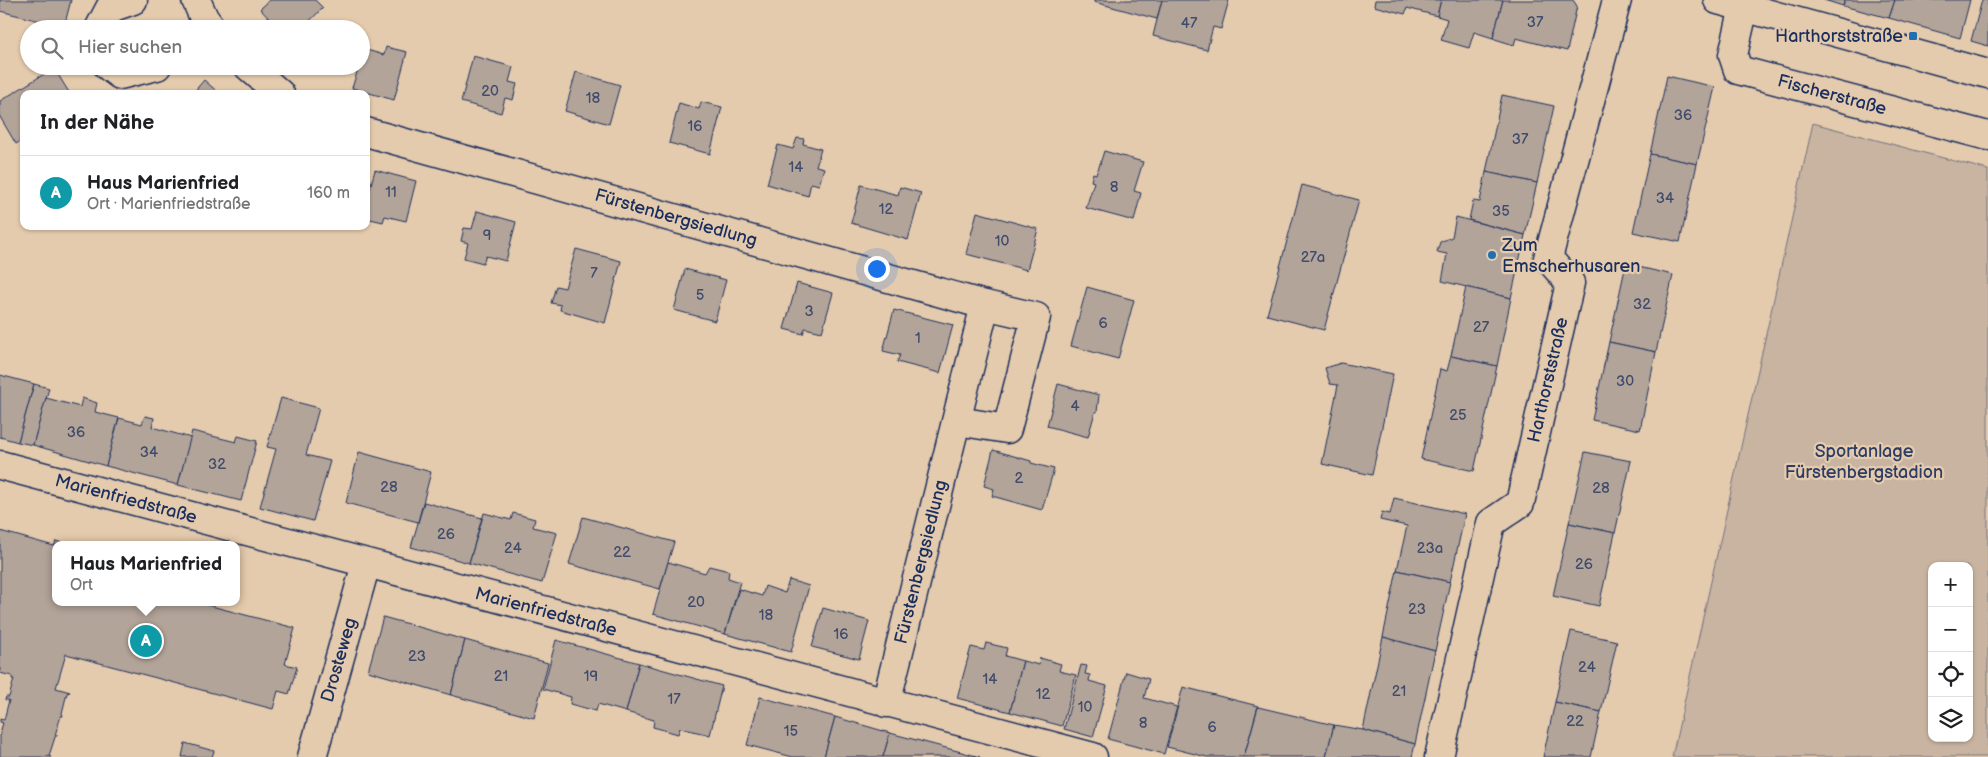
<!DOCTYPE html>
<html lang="de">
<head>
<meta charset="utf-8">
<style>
	:root { --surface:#fff; --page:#f2f2f2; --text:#202124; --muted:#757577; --line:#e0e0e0; --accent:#ea580c }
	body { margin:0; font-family:"Balsamiq Sans",sans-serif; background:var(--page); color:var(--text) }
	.controls { position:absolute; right:15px; bottom:15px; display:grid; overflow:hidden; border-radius:10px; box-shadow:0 1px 4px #0004 }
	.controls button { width:45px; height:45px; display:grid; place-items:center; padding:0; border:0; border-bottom:1px solid var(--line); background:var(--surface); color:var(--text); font:25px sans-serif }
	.you { position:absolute; left:876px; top:268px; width:18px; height:18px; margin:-12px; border:4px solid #fff; border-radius:50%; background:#1a73e8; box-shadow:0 0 0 8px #1a73e833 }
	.badge { display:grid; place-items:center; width:32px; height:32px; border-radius:50%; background:var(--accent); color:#fff; font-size:16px; font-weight:700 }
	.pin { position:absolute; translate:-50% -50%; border:2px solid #fff; box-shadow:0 1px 5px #0006 }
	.popup { position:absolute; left:52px; top:541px; width:188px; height:65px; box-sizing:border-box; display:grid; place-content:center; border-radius:10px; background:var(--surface); filter:drop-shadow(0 1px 4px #0005); font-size:16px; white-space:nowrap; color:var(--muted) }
	.popup b { font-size:19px; color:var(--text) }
	.popup::after { content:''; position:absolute; left:50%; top:100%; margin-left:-10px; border:10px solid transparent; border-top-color:var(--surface) }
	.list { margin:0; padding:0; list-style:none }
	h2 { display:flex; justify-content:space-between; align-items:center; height:65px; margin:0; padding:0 20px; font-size:21px }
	h2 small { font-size:16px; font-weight:400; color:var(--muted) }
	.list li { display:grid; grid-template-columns:32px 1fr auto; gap:15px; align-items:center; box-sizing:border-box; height:75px; padding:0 20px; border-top:1px solid var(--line) }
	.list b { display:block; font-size:19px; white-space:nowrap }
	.list p { margin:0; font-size:16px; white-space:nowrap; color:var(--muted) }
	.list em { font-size:16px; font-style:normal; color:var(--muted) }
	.icon { flex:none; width:28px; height:28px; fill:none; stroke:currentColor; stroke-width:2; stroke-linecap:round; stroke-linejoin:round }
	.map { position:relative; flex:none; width:1988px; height:757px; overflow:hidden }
	.search { position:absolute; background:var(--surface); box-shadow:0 1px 4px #0004; left:20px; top:20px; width:350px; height:55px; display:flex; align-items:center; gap:12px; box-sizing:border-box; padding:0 18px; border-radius:28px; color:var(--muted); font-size:19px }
	.panel { position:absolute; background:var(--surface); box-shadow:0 1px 4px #0004; left:20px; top:90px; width:350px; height:140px; border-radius:10px }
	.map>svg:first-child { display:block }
</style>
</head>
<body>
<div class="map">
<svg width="1988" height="757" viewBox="0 0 1988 757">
	<rect width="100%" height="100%" fill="#e5cbad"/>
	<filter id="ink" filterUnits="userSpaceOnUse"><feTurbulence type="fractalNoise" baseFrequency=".02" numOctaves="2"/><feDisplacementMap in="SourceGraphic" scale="10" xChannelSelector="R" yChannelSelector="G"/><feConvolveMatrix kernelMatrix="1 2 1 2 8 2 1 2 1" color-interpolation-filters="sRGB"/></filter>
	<g filter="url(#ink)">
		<path fill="#c8b4a1" stroke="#727280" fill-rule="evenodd" d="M1813,123l175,47v587h-316zM1932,566h37v172h-37z"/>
		<g fill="#b3a499" stroke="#1b2f5e">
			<polygon points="0,0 71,0 64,27 0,11"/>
			<polygon points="270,0 315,0 323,8 301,29 279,29 260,9"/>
			<polygon points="1094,0 1162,0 1157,19 1094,2"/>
			<polygon points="1162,0 1229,0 1221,29 1213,27 1207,50 1153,36"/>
			<polygon points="1375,0 1441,0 1437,16 1407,8 1405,14 1374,6"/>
			<polygon points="1441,0 1503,0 1493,38 1474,32 1469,48 1441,40 1447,19 1437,16"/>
			<polygon points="1503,0 1573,0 1577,6 1567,51 1516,38 1514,45 1495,39 1493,38"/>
			<polygon points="1824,0 1845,0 1843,6"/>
			<polygon points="1845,0 1895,0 1889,18 1843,6"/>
			<polygon points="1895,0 1970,0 1960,38 1889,18"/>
			<polygon points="1982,0 1988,0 1988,46 1971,41"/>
			<polygon points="386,47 407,52 394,100 352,88 359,66 361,66 363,49 384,55"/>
			<polygon points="473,56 513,67 509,82 517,84 513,100 505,98 501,113 461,102"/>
			<polygon points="54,68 70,94 24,94 24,139 16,144 0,117 0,101"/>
			<polygon points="576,72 620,85 609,124 565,111"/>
			<polygon points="1667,76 1715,87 1697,164 1650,154"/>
			<polygon points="204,80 220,94 192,94"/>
			<polygon points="1502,95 1554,106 1537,183 1486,172"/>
			<polygon points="701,102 722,107 710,154 669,143 679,103 699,109"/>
			<polygon points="797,138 804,139 803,144 821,149 816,166 824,168 819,185 811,183 808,196 767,184 778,145 793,149"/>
			<polygon points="1104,151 1143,162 1134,191 1141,193 1134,221 1086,208 1094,182 1091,181 1093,173 1096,174 1099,167"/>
			<polygon points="1650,154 1697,164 1680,242 1633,232"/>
			<polygon points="375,170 416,181 406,221 385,216 383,222 366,218 366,202"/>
			<polygon points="1486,172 1537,183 1525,235 1469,220 1473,201 1480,202"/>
			<polygon points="861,185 898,195 900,187 921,193 908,240 851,223"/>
			<polygon points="1302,185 1359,200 1324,330 1267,315"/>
			<polygon points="477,211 516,222 506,261 486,256 483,263 464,258 468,243 461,241 464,228 472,229"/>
			<polygon points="977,212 1038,229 1027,270 966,254"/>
			<polygon points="1456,217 1525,235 1511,298 1442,281 1447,254 1437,252 1440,242 1452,237"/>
			<polygon points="576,249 621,261 605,323 560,310 561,305 551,303 556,286 565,288"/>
			<polygon points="1626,264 1673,275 1656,352 1609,342"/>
			<polygon points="685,269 726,280 715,321 674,310"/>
			<polygon points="797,283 833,293 822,332 805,328 803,334 784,329"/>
			<polygon points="1087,287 1134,300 1118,359 1071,346"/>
			<polygon points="1466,287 1511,298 1497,366 1451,356"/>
			<polygon points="894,310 953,325 940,373 897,362 900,355 883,351"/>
			<polygon points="1609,342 1656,352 1640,430 1592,420"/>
			<polygon points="1451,356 1497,366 1474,471 1421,459 1440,369 1447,371"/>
			<polygon points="1341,363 1393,374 1372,475 1322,464 1338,385 1330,384 1325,368"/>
			<polygon points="0,375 34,384 18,442 0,437"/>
			<polygon points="34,384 49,388 33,445 18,442"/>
			<polygon points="1058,384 1099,395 1097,412 1095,412 1088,437 1047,426"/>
			<polygon points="46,398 80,407 82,398 97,403 95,412 119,418 106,466 33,445"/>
			<polygon points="281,398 319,408 306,455 330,461 313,521 260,507 276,449 267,447"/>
			<polygon points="145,416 154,418 152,427 191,438 178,485 106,466 119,418 142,424"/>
			<polygon points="192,431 236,442 238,436 257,441 241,501 178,485"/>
			<polygon points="993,450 1031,461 1031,463 1054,469 1042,510 992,496 994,489 984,486"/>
			<polygon points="359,452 431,472 418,522 346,503"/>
			<polygon points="1585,452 1631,461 1615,533 1569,523"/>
			<polygon points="1394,498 1465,514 1450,582 1397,570 1407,526 1380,520 1382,512 1390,514"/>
			<polygon points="424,502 482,518 469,563 411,547"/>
			<polygon points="484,513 511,520 513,513 535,519 533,527 557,533 542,583 469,563"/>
			<polygon points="583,517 674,542 660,589 569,564"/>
			<polygon points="1569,523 1615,533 1599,606 1553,596"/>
			<polygon points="0,531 54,546 56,541 70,545 56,545 56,602 196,602 295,628 285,664 297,667 289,694 278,691 273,709 66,654 56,688 70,692 67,693 62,713 63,716 61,716 55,735 58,735 55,737 49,756 51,757 0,757 0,733 3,723 0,722 0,719 4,720 9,700 5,700 6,697 9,697 14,679 12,679 12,676 0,673"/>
			<polygon points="668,562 705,573 709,566 729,571 728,578 740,582 725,634 653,614"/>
			<polygon points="1397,570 1450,582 1435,651 1383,637"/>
			<polygon points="789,580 809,586 791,652 725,634 739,589 762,596 765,586 785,593"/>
			<polygon points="823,608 869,621 859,659 812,647"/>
			<polygon points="383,617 465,640 451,695 368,671"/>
			<polygon points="1571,631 1617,641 1601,712 1555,702"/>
			<polygon points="1383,637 1435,651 1415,744 1363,730"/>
			<polygon points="465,640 548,663 534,718 451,695"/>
			<polygon points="556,640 639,663 626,712 598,704 596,711 570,704 571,697 543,689"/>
			<polygon points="986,643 1007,648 1005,656 1023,661 1010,712 957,698 971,647 984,650"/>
			<polygon points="1040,658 1061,664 1059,671 1076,675 1062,726 1010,712 1023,661 1039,665"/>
			<polygon points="639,663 722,686 710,735 680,728 678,734 653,727 654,720 626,712"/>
			<polygon points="1081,665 1087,666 1085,674 1090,675 1089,681 1107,686 1093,737 1064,729"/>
			<polygon points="1126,672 1149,679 1144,698 1177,707 1164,754 1108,739"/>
			<polygon points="1183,687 1258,706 1244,757 1207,757 1167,747"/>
			<polygon points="760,697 835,717 824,757 793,757 747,745"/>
			<polygon points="1555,702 1601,712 1591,757 1543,757"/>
			<polygon points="1258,707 1334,725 1326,757 1244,757"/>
			<polygon points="835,717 890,733 883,757 824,757"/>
			<polygon points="1334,725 1363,730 1415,744 1412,757 1326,757"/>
			<polygon points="890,733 980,757 883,757"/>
			<polygon points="185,743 214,751 212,757 182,757"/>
		</g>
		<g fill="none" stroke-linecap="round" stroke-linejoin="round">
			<defs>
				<g id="street">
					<polyline points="196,0 204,18 212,29"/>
					<polyline points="1718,0 1988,74"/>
					<polyline points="1744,7 1733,55 1738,70 1988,136"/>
					<polyline points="99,29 110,8 133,0"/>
					<polyline points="108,66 120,75 157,66"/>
					<polyline points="248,66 280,94"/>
					<polyline points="366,132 985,305 1036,317 1007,429 957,421"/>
					<polyline points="0,465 1093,757"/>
					<polyline points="886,703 985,305"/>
					<polyline points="312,757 366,564"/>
					<polyline points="1439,757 1491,523 1520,503 1570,283 1548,258 1617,0"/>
				</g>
			</defs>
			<use href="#street" stroke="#1b2f5e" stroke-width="31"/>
			<use href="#street" stroke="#e5cbad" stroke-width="28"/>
		</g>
	</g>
	<g fill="#1f6fb2" stroke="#e5cbad" stroke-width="2">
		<rect x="1908" y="31" width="10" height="10" rx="2.5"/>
		<circle cx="1492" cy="255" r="5"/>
	</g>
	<g text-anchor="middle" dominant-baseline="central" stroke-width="4.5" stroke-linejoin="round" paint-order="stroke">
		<g font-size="15" fill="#414c6d">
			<text x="1535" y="22">37</text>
			<text x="1189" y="23">47</text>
			<text x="490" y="91">20</text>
			<text x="593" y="98">18</text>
			<text x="1683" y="115">36</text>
			<text x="695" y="126">16</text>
			<text x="1520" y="139">37</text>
			<text x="796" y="167">14</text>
			<text x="1114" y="187">8</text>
			<text x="391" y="192">11</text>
			<text x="1665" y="198">34</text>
			<text x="886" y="209">12</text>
			<text x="1501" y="211">35</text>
			<text x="487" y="235">9</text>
			<text x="1002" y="241">10</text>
			<text x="1313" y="257">27a</text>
			<text x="594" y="273">7</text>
			<text x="700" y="295">5</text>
			<text x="1642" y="304">32</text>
			<text x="809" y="311">3</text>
			<text x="1103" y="323">6</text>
			<text x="1481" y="327">27</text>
			<text x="918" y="338">1</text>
			<text x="1625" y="381">30</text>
			<text x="1075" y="406">4</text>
			<text x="1458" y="415">25</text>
			<text x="76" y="432">36</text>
			<text x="149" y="452">34</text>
			<text x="217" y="464">32</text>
			<text x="1019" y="478">2</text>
			<text x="389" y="487">28</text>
			<text x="1601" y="488">28</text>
			<text x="446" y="534">26</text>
			<text x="513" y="548">24</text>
			<text x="1430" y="548">23a</text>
			<text x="622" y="552">22</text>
			<text x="1584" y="564">26</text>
			<text x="696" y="602">20</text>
			<text x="1417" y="609">23</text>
			<text x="766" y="615">18</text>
			<text x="841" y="634">16</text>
			<text x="417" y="656">23</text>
			<text x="1587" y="667">24</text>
			<text x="501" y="676">21</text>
			<text x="591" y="676">19</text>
			<text x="990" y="679">14</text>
			<text x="1399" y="691">21</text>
			<text x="1043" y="694">12</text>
			<text x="674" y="699">17</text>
			<text x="1085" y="707">10</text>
			<text x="1575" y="721">22</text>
			<text x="1143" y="723">8</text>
			<text x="1212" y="727">6</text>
			<text x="791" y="731">15</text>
		</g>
		<g font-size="18" fill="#1b2f5e" stroke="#e5cbad" text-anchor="end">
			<text x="1903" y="36">Harthorststraße</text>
			<text x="1502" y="245" text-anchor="start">Zum<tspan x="1502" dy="21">Emscherhusaren</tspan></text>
		</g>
		<g font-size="18" fill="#1b2f5e" stroke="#e5cbad">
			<text transform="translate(1832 95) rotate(15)">Fischerstraße</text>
			<text transform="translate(676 218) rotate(16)">Fürstenbergsiedlung</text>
			<text transform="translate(1548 380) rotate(-77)">Harthorststraße</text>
			<text transform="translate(126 499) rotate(15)">Marienfriedstraße</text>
			<text transform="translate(921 562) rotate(-76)">Fürstenbergsiedlung</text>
			<text transform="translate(546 612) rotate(15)">Marienfriedstraße</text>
			<text transform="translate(339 660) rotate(-74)">Drosteweg</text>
		</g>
		<g font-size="18" fill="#2c3c65" stroke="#e5cbad">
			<text x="1864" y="451">Sportanlage<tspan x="1864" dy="21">Fürstenbergstadion</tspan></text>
		</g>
	</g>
</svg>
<div class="controls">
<button>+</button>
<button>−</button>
<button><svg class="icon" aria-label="locate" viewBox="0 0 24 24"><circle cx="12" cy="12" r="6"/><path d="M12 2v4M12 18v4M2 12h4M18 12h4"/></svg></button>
<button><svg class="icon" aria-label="layers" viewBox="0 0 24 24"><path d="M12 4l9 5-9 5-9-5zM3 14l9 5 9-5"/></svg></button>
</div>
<div class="you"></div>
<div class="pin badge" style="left:146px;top:641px;background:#0f9aa8">A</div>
<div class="popup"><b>Haus Marienfried</b>Ort</div>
<div class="search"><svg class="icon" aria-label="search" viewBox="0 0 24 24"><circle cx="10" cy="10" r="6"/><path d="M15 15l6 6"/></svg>Hier suchen</div>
<section class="panel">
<h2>In der Nähe<small></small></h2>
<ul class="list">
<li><span class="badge" style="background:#0f9aa8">A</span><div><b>Haus Marienfried</b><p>Ort · Marienfriedstraße</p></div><em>160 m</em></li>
</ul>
</section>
</div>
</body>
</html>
